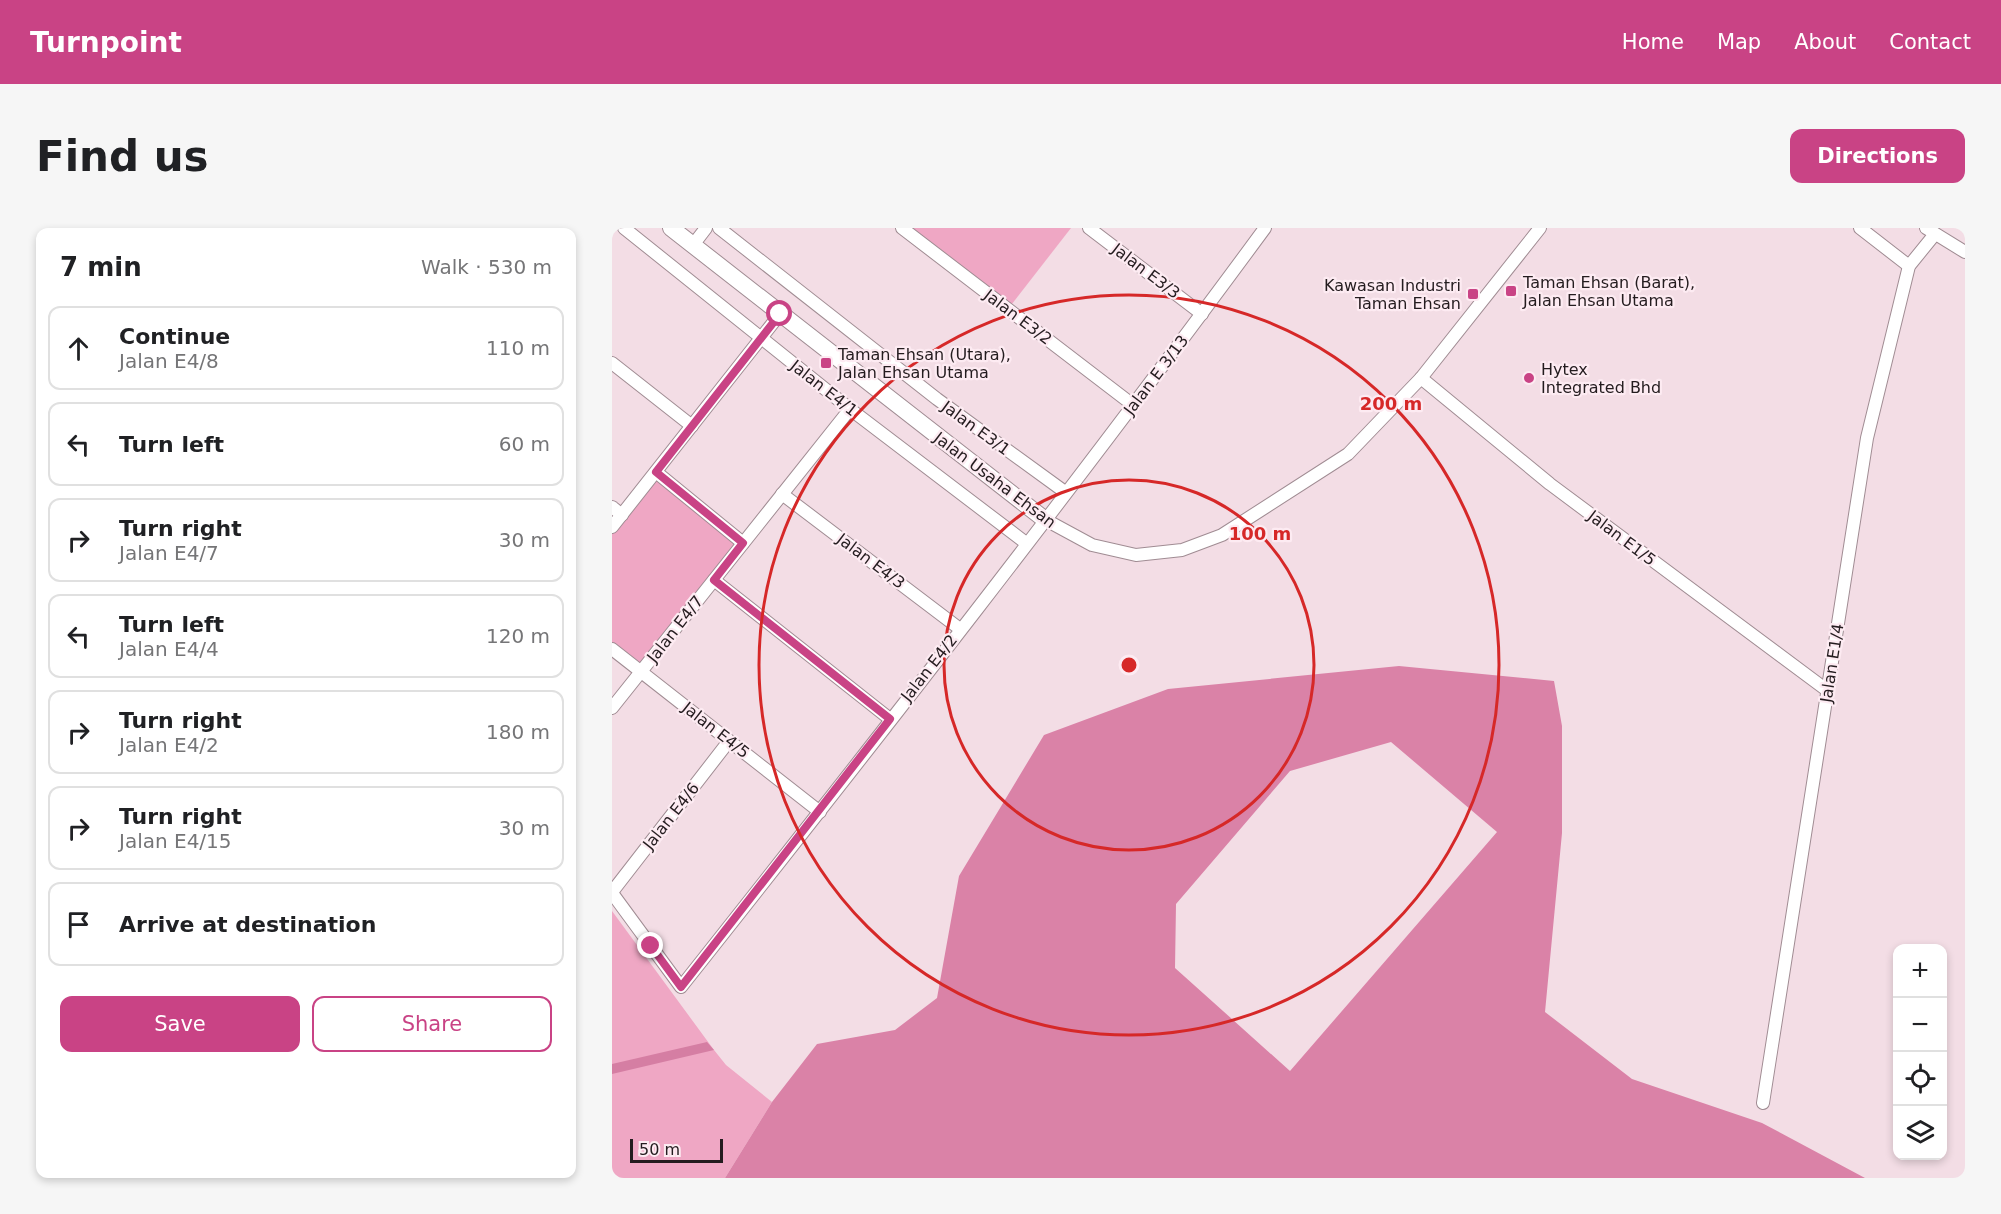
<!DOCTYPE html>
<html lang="en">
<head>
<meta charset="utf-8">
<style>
	:root { --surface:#fff; --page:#f6f6f6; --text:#202124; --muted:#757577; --line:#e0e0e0; --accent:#c94385 }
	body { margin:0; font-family:"DejaVu Sans",sans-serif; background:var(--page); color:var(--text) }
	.controls { position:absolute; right:18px; bottom:18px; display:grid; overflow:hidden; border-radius:12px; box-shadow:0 3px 9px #0003 }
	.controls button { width:54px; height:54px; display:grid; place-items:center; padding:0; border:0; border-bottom:2px solid var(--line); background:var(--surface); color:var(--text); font:30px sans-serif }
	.scale { position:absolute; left:18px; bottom:15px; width:93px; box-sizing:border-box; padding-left:6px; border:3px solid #241c1f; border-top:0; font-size:16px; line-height:21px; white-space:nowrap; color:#241c1f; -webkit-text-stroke:4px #fdebf2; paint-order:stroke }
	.stop { position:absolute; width:18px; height:18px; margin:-14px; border:4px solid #c94385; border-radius:50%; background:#fff }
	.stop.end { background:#c94385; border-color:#fff; box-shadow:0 2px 6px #0008 }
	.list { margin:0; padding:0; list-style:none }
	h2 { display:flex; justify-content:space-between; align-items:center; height:78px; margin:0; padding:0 24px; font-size:26px }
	h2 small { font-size:20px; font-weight:400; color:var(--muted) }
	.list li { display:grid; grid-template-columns:39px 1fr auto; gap:18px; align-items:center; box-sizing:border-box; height:84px; margin:0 12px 12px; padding:0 12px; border:2px solid var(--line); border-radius:12px }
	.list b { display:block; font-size:22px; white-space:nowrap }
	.list p { margin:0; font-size:20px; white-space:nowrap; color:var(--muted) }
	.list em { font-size:20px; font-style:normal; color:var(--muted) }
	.actions { display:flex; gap:12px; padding:18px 24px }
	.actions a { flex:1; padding:14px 0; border:2px solid var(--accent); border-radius:12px; text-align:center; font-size:21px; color:var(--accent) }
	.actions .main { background:var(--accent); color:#fff }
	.icon { flex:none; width:33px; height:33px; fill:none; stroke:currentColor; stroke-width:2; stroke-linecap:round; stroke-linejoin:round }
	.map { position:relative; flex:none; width:1353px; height:950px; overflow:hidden; border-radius:12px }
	header { display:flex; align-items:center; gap:36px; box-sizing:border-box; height:84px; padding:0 30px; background:var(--accent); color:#fff }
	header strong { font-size:28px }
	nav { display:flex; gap:33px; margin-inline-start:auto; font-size:21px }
	.intro { display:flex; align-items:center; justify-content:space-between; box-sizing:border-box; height:144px; padding:0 36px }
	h1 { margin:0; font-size:42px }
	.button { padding:15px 27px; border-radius:12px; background:var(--accent); color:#fff; font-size:21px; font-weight:700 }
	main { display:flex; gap:36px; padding:0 36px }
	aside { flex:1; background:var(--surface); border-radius:12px; box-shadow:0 3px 9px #0003 }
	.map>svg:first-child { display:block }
</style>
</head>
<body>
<header>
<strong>Turnpoint</strong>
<nav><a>Home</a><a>Map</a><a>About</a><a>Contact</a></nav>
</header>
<div class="intro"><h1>Find us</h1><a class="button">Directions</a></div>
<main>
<aside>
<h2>7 min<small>Walk · 530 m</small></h2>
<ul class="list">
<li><svg class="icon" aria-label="ahead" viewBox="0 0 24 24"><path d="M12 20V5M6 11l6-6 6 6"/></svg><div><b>Continue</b><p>Jalan E4/8</p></div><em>110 m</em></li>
<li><svg class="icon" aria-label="left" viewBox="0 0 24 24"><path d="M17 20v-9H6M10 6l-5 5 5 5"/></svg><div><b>Turn left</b></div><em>60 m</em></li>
<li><svg class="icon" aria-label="right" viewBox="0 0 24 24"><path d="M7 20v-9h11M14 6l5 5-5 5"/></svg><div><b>Turn right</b><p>Jalan E4/7</p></div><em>30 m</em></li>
<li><svg class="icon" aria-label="left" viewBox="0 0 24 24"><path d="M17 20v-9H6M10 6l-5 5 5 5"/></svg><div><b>Turn left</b><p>Jalan E4/4</p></div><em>120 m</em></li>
<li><svg class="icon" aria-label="right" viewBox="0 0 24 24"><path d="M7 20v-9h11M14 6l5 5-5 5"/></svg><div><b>Turn right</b><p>Jalan E4/2</p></div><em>180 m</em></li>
<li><svg class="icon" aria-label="right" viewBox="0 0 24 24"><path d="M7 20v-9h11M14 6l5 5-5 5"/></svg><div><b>Turn right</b><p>Jalan E4/15</p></div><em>30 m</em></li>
<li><svg class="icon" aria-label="arrive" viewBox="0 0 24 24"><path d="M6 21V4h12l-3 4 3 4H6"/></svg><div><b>Arrive at destination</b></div></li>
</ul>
<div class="actions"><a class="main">Save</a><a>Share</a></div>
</aside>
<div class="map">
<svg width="1353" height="950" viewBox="0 0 1353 950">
	<rect width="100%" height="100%" fill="#f3dde5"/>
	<g fill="#efa7c4">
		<polygon points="290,0 459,0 396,81"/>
		<polygon points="44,244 131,315 29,444 0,421 0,299"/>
		<polygon points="0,683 102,822 114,837 160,874 113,950 0,950"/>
	</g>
	<path fill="#da82a7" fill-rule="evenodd" d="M787,438l155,15 8,45v107l-17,179 87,67 130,44 103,55h-1140l47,-76 45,-58 78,-14 42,-32 22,-122 85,-141 124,-46zM779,514l106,90 -207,239 -115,-103 1,-64 114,-133z"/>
	<polygon fill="#d57ea3" points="95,814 102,822 0,846 0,836"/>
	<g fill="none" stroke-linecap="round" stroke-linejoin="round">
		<defs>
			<g id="street">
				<polyline points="12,0 238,181 414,315"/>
				<polyline points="107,0 325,171 453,264"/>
				<polyline points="290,0 521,177"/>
				<polyline points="477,0 590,86"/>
				<polyline points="1248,0 1297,38"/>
				<polyline points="1314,0 1353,24"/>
				<polyline points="81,17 94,0"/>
				<polyline points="0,135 80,198"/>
				<polyline points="809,150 938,256 1216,463"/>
				<polyline points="44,244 131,315"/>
				<polyline points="170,266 348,401"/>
				<polyline points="0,279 10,287"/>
				<polyline points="432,291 480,317 524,327 570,322 610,307 736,226 809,150 928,0"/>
				<polyline points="0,299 168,86"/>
				<polyline points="102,352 278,491"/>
				<polyline points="0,421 208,584"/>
				<polyline points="0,480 238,181"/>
				<polyline points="0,664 117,513"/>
				<path d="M0,665l69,94c198,-250 395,-502 584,-759"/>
				<polyline points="1151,875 1255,210 1297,38 1323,6"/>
			</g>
			<polyline id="secondary" points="59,0 432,291"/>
		</defs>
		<use href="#street" stroke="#a08c93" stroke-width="14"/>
		<use href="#secondary" stroke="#a08c93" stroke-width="18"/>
		<use href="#street" stroke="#fff" stroke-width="12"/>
		<use href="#secondary" stroke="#fff" stroke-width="16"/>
	</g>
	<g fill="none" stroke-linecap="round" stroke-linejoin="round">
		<polyline stroke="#c94385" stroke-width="8" points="39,718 69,759 278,491 102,352 131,315 44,244 168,86"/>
	</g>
	<g fill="none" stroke="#d62828" stroke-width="3">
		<circle cx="517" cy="437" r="185"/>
		<circle cx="517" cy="437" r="370"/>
	</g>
	<g fill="#c94385" stroke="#fdebf2" stroke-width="2">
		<rect x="893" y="57" width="12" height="12" rx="3"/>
		<rect x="855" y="60" width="12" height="12" rx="3"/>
		<rect x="208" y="129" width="12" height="12" rx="3"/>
		<circle cx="917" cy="150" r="6"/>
	</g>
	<g text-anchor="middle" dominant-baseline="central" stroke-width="4.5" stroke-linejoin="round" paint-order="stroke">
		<g font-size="16" fill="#241c1f" stroke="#fdebf2">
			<text transform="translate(534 43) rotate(37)">Jalan E3/3</text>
			<text transform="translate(406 89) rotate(37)">Jalan E3/2</text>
			<text transform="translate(544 147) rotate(-53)">Jalan E 3/13</text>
			<text transform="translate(212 160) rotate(38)">Jalan E4/1</text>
			<text transform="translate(364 200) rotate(36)">Jalan E3/1</text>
			<text transform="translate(383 252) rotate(37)">Jalan Usaha Ehsan</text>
			<text transform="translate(1010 310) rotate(37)">Jalan E1/5</text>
			<text transform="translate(259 333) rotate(37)">Jalan E4/3</text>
			<text transform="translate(63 401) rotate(-52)">Jalan E4/7</text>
			<text transform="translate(1220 435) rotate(-81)">Jalan E1/4</text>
			<text transform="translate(317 440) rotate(-52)">Jalan E4/2</text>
			<text transform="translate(104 502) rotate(38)">Jalan E4/5</text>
			<text transform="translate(59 588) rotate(-52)">Jalan E4/6</text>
		</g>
		<g font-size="16" fill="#241c1f" stroke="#fdebf2" text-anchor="start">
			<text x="911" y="54">Taman Ehsan (Barat),<tspan x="911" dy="18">Jalan Ehsan Utama</tspan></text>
			<text x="849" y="57" text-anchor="end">Kawasan Industri<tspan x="849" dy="18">Taman Ehsan</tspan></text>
			<text x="226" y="126">Taman Ehsan (Utara),<tspan x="226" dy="18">Jalan Ehsan Utama</tspan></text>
			<text x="929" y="141">Hytex<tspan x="929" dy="18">Integrated Bhd</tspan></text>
		</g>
	</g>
	<circle cx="517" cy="437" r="9" fill="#d62828" stroke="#fdebf2" stroke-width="3"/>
	<g font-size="18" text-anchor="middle" font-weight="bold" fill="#d62828" stroke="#fdebf2" stroke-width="4.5" stroke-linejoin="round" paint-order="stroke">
		<text x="779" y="182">200 m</text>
		<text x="648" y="312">100 m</text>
	</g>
</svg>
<div class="controls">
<button>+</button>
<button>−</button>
<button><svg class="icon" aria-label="locate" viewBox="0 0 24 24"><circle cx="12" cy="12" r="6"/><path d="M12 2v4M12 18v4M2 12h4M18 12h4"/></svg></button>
<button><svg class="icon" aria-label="layers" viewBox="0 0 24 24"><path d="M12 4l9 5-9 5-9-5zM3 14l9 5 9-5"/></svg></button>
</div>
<div class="scale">50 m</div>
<div class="stop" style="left:168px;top:86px"></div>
<div class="stop end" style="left:39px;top:718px"></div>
</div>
</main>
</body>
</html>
